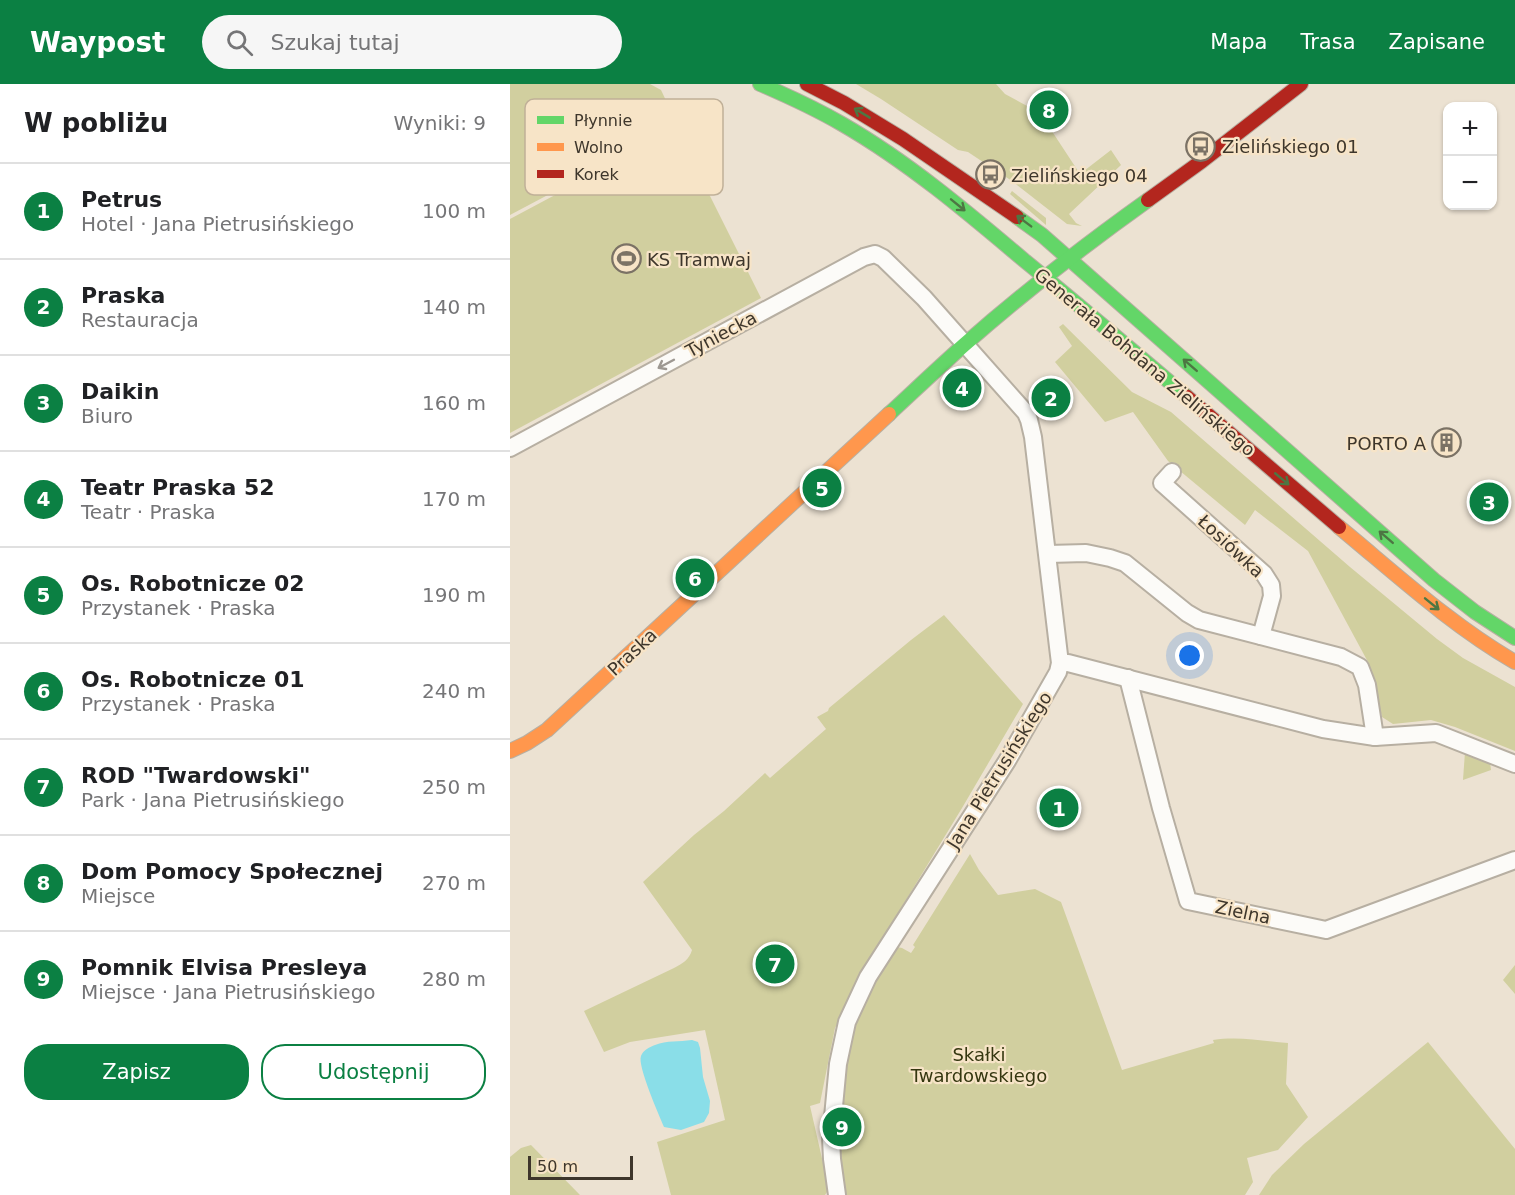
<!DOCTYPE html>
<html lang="pl">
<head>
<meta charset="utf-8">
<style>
	:root { --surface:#fff; --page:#f6f6f6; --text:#202124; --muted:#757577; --line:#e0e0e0; --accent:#0b8043 }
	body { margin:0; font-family:"DejaVu Sans",sans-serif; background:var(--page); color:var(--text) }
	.controls { position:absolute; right:18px; top:18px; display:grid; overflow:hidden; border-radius:12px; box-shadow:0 2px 4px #0004 }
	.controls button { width:54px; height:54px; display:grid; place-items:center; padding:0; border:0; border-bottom:2px solid var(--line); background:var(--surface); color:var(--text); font:30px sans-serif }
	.scale { position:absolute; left:18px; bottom:15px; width:105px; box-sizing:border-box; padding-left:6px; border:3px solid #3e362b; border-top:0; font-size:16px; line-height:21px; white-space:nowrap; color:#3e362b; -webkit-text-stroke:4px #f7e4c7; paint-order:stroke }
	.you { position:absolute; left:680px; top:572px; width:21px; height:21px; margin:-15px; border:4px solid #fff; border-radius:50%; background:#1a73e8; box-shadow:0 0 0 9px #1a73e833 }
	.badge { display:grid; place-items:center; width:39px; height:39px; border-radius:50%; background:var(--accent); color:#fff; font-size:20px; font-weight:700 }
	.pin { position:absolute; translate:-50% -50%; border:3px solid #fff; box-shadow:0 2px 6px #0006 }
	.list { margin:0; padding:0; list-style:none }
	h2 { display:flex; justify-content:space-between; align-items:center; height:78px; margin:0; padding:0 24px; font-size:26px }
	h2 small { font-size:20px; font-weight:400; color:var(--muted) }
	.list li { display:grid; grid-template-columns:39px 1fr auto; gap:18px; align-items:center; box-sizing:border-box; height:96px; padding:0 24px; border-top:2px solid var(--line) }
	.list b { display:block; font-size:22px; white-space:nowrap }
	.list p { margin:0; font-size:20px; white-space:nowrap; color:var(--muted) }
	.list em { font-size:20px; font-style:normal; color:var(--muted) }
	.actions { display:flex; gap:12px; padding:18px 24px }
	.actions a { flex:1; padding:14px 0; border:2px solid var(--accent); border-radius:24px; text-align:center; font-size:21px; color:var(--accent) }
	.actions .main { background:var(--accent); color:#fff }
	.icon { flex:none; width:33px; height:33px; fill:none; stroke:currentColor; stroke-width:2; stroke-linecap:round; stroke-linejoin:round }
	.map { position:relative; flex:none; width:1005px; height:1111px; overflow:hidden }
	header { display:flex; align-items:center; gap:36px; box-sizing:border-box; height:84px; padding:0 30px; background:var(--accent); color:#fff }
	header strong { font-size:28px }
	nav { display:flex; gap:33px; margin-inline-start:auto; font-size:21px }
	.search { width:420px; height:54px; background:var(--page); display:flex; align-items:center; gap:15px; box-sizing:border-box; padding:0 21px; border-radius:33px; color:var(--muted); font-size:22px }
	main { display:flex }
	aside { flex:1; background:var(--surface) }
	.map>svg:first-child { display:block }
</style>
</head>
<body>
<header>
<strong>Waypost</strong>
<div class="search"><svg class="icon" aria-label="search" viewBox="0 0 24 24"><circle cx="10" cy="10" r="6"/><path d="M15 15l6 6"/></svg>Szukaj tutaj</div>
<nav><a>Mapa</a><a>Trasa</a><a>Zapisane</a></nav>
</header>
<main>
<aside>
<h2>W pobliżu<small>Wyniki: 9</small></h2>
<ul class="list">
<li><span class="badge">1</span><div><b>Petrus</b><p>Hotel · Jana Pietrusińskiego</p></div><em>100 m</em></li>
<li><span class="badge">2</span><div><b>Praska</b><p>Restauracja</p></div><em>140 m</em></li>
<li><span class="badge">3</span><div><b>Daikin</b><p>Biuro</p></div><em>160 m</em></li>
<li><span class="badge">4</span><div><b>Teatr Praska 52</b><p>Teatr · Praska</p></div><em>170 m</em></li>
<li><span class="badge">5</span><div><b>Os. Robotnicze 02</b><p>Przystanek · Praska</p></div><em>190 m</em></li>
<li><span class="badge">6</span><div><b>Os. Robotnicze 01</b><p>Przystanek · Praska</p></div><em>240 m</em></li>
<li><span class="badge">7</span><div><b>ROD &quot;Twardowski&quot;</b><p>Park · Jana Pietrusińskiego</p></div><em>250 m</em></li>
<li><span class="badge">8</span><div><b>Dom Pomocy Społecznej</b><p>Miejsce</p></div><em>270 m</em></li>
<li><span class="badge">9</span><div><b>Pomnik Elvisa Presleya</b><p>Miejsce · Jana Pietrusińskiego</p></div><em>280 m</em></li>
</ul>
<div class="actions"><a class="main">Zapisz</a><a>Udostępnij</a></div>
</aside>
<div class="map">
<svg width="1005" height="1111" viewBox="0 0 1005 1111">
	<rect width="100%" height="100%" fill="#ece2d2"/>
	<g fill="#d1cf9f">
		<polygon points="0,0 140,0 151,6 168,42 0,131"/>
		<polygon points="346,0 486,0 495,10 530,29 570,90 601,66 611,81 559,130 566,139 572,142 557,140 502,97 476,80 458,68 448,66 371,15"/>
		<polygon points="167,46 251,214 0,349 0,135"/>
		<polygon points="502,107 536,134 536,141 500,110"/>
		<polygon points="553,240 622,308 661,328 840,483 927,555 953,574 1005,603 1005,667 945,643 921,636 883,640 872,633 858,578 798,467 745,426 735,441 658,377 623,328 595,338 545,278 562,262 549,243"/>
		<path d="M434,531l79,89 -61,104 -76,125 -51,95 -15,75 -10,3 19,83 -4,6h-154l-14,-53 68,-22 -20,-90 -75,12 -26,10 -20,-41 90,-43c9,-5 15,-8 18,-18l-49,-68 51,-47 30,-24 41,-38 5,5 56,-49 -9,-12 11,-6 1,-3 82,-68z"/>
		<polygon points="955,668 980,678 981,686 953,696"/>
		<path d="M460,770l9,16 19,25 37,-6 26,13 61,168 92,-27 -1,-3c25,-4 50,1 75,3l-2,41 22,33 -30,33 -31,8 6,24 -8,13h-404l-6,-42 7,-89 23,-71 32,-46 5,1 9,5 4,-6 -2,-2z"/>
		<polygon points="1005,881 1005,910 993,896"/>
		<polygon points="918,958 1005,1065 1005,1111 749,1111 762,1091 794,1060"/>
		<polygon points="21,1061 70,1111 0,1111 0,1073 11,1064"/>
	</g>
	<path fill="#8adee8" d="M182,956l6,2 2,6 3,29 7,24 -1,12 -5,9 -23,8 -17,-3c-5,-12 -27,-62 -23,-71 2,-6 9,-9 14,-11 12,-5 24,-3 37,-5z"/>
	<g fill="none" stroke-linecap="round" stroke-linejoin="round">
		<defs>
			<g id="street">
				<polyline points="0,364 354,173 365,170 373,174 414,214 516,329 519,336 523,353 549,571 550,579 548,588 497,677 358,893 337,938 328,980 321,1054 322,1075 327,1111"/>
				<polyline points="662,388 652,399 754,490 761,501 762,512 751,552"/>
				<polyline points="538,470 576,469 600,474 615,479 677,529 689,536 831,573 850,583 857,601 865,653"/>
				<polyline points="550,579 558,579 813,645 865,653 926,649 1005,680"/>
				<polyline points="618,594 651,724 678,817 816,846 1005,776"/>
			</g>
			<g id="fast">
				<path d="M250,0c28,12 56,25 82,40 66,38 125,88 183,137 54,44 108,90 161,135"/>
				<polyline points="507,133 532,151 924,496 965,528 1005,554"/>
				<path d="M379,330c25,-23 49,-46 75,-69 59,-52 121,-100 184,-145"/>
			</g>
			<g id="slow">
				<path d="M829,443c57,47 112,98 176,135"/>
				<polyline points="0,667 17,659 37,646 379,330"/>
			</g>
			<g id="jam">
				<polyline points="297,0 334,19 393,55 507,133"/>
				<polyline points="638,116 692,77 791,0"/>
				<polyline points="676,312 829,443"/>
			</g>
		</defs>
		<use href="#street" stroke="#b7afa2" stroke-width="20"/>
		<use href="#fast" stroke="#b7afa2" stroke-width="16"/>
		<use href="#slow" stroke="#b7afa2" stroke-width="16"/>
		<use href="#jam" stroke="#b7afa2" stroke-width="16"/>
		<use href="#street" stroke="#fcfbf8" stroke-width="16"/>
		<use href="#fast" stroke="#63d668" stroke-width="14"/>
		<use href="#slow" stroke="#ff974d" stroke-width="14"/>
		<use href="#jam" stroke="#b3261e" stroke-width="14"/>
	</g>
	<defs><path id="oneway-shaft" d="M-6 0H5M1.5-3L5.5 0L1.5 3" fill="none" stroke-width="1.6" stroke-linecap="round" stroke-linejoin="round" transform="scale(1.5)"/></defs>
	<g stroke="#4d7643">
		<use href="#oneway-shaft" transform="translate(352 29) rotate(-149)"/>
		<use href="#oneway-shaft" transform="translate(448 121) rotate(39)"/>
		<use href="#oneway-shaft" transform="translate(514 137) rotate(-143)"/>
		<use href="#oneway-shaft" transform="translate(680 281) rotate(-139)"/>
		<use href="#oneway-shaft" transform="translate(772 395) rotate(40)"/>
		<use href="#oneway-shaft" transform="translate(876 453) rotate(-139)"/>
		<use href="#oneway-shaft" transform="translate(922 520) rotate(39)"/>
	</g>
	<use stroke="#9d9892" href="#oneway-shaft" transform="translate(156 280) rotate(152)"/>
	<defs>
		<symbol id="bus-ring" viewBox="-11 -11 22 22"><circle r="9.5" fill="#f7e4c7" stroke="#7b7265" stroke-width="1.5"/><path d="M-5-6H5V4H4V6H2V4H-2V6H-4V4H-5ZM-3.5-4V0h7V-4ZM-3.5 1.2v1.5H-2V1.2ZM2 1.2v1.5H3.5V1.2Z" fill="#7b7265"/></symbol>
		<symbol id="stadium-ring" viewBox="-11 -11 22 22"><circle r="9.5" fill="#f7e4c7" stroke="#7b7265" stroke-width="1.5"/><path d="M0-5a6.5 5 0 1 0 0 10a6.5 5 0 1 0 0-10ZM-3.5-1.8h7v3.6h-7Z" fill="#7b7265"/></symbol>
		<symbol id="building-ring" viewBox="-11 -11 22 22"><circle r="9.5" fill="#f7e4c7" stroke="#7b7265" stroke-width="1.5"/><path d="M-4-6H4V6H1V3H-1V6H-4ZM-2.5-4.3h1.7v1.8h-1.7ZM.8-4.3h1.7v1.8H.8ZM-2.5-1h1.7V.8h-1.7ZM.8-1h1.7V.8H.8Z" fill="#7b7265"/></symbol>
	</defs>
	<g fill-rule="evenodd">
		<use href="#bus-ring" x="674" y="46" width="33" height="33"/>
		<use href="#bus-ring" x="464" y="74" width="33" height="33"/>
		<use href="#stadium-ring" x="100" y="158" width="33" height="33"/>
		<use href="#building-ring" x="920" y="342" width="33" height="33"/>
	</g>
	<g text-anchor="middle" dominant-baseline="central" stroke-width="4.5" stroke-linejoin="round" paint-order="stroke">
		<g font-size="18" fill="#3e362b" stroke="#f7e4c7" text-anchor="start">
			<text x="712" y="62">Zielińskiego 01</text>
			<text x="501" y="91">Zielińskiego 04</text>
			<text x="137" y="175">KS Tramwaj</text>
			<text x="916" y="359" text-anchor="end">PORTO A</text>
		</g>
		<g font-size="18" fill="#3e362b" stroke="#f7e4c7">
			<text transform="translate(211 250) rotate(-28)">Tyniecka</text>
			<text transform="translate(635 278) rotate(40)">Generała Bohdana Zielińskiego</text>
			<text transform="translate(721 462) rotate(43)">Łosiówka</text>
			<text transform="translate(122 568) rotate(-43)">Praska</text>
			<text transform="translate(489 686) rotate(-58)">Jana Pietrusińskiego</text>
			<text transform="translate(733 828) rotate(12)">Zielna</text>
		</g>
		<g font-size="18" fill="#353710" stroke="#f7e4c7">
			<text x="469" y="970">Skałki<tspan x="469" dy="21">Twardowskiego</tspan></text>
		</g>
	</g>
	<rect x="15" y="15" width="198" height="96" rx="9" fill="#f7e4c7" stroke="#c0b098" stroke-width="1.5"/>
	<rect x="27" y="32" width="27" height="8" fill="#63d668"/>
	<rect x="27" y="59" width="27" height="8" fill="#ff974d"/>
	<rect x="27" y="86" width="27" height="8" fill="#b3261e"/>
	<g font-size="16" fill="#3e362b">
		<text x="64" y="42">Płynnie</text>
		<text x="64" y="69">Wolno</text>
		<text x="64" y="96">Korek</text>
	</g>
</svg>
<div class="controls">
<button>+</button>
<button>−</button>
</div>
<div class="scale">50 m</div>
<div class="you"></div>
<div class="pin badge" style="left:549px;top:724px">1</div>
<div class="pin badge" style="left:541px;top:314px">2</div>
<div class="pin badge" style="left:979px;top:418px">3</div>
<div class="pin badge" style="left:452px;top:304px">4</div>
<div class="pin badge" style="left:312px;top:404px">5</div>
<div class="pin badge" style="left:185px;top:494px">6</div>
<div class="pin badge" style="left:265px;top:880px">7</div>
<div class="pin badge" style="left:539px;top:26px">8</div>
<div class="pin badge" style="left:332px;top:1043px">9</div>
</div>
</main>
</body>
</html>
